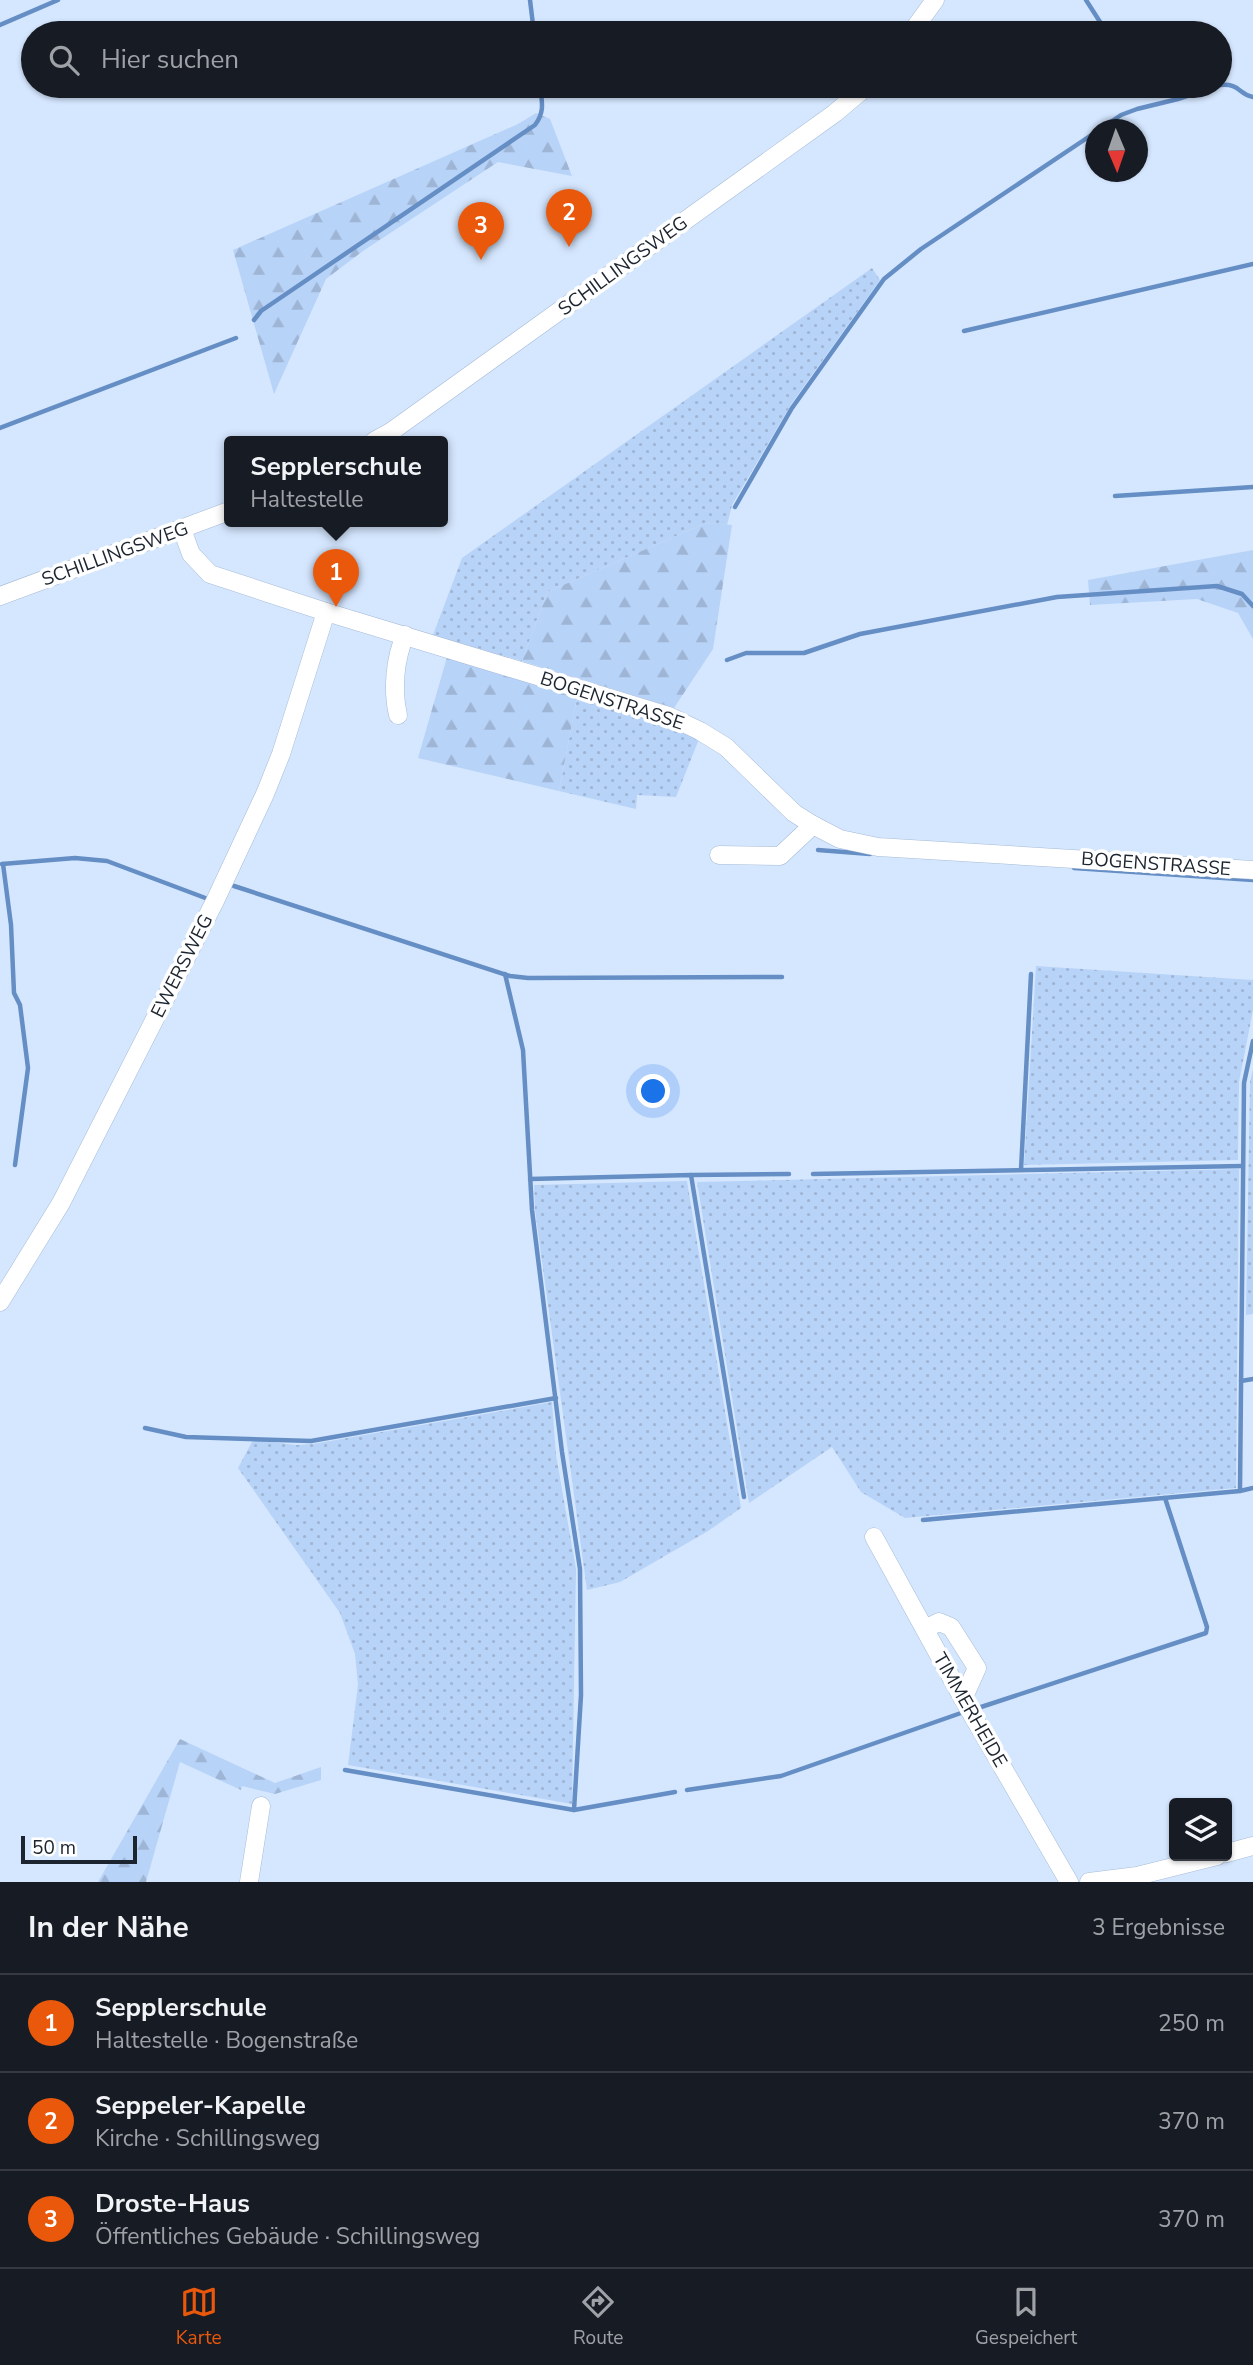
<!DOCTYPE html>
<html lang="de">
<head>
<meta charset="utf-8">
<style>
	:root { --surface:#171b24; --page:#242831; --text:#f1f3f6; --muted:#9ea1a6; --line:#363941; --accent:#ea580c }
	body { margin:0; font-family:"Nunito Sans",sans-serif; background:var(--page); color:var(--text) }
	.controls { position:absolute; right:21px; bottom:21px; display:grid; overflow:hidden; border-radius:7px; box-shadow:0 2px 5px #0004 }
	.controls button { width:63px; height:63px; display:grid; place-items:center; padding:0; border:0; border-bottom:2px solid var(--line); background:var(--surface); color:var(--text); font:35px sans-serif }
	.compass { position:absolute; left:1085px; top:119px; width:63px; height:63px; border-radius:50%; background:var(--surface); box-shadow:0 2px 5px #0004; rotate:178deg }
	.scale { position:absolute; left:21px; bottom:18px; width:116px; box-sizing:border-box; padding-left:7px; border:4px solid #1c242f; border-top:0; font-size:19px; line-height:24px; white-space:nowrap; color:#1c242f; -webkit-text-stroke:5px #fff; paint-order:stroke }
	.you { position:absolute; left:654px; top:1092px; width:24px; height:24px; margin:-18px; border:5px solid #fff; border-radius:50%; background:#1a73e8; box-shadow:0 0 0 10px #1a73e833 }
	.badge { display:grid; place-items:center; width:46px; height:46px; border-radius:50%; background:var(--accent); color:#fff; font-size:23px; font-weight:700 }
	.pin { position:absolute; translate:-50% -58px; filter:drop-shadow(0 2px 4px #0008) }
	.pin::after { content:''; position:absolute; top:37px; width:24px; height:21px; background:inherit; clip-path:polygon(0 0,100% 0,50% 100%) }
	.popup { position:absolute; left:224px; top:436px; width:224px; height:91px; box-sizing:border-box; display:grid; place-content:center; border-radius:7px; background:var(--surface); filter:drop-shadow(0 2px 5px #0005); font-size:23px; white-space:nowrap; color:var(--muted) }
	.popup b { font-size:26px; color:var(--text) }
	.popup::after { content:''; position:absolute; left:50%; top:100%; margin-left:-14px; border:14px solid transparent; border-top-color:var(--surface) }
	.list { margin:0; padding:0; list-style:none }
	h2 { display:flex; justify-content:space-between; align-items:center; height:91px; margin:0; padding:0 28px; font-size:30px }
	h2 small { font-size:23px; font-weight:400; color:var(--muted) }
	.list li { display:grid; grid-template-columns:46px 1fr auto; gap:21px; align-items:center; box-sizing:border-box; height:98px; padding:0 28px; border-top:2px solid var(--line) }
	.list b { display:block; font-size:26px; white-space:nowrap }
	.list p { margin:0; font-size:23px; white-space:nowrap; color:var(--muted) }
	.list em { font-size:23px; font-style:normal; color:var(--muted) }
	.icon { flex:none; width:38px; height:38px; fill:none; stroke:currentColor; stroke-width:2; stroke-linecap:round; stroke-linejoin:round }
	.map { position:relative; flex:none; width:1253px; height:1882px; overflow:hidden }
	.search { position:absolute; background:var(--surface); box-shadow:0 2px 5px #0004; left:21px; right:21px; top:21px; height:77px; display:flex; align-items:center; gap:18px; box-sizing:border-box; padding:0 24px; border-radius:38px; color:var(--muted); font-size:26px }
	.sheet { height:385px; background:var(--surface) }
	nav { display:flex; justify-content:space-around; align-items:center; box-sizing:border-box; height:98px; border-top:2px solid var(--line); background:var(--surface); font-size:19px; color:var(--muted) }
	nav a { display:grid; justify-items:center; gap:4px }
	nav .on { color:var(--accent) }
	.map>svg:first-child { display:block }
</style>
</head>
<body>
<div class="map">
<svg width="1253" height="1882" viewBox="0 0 1253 1882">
	<defs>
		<pattern id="grass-dots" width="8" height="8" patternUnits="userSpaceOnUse" patternTransform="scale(1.75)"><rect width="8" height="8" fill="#b8d3f8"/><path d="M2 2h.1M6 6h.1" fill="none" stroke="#9eb5d5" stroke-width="1.8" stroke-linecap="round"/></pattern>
		<pattern id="forest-firs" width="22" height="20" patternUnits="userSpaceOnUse" patternTransform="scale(1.75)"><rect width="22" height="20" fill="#b8d3f8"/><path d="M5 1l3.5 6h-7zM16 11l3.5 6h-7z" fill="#9eb5d5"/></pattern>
	</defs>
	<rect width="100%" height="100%" fill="#d5e7ff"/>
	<g fill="url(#grass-dots)">
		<polygon points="872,268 880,280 792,403 732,505 727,525 706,523 547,592 522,661 433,635 462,558"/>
		<polygon points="577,698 669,725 699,739 676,797 637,795 636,809 559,791"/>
		<polygon points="1036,966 1253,980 1253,1010 1239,1082 1238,1160 1024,1165"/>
		<polygon points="1253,1069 1253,1314 1246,1315 1250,1082"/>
		<polygon points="1239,1169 1236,1488 905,1518 861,1492 832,1447 749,1503 697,1182"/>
		<polygon points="687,1181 741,1508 708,1531 620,1582 587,1590 535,1210 534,1185"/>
		<polygon points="552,1402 556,1455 576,1569 572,1804 348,1765 358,1685 355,1654 340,1613 238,1468 253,1440 296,1445 313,1444"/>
	</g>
	<g fill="url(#forest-firs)">
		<polygon points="536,113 550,119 572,176 498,162 363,251 326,279 274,394 233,250 518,124"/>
		<polygon points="706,523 732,525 713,649 674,708 522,661 547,592"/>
		<polygon points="1253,550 1253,639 1238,613 1197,599 1090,605 1088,580"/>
		<polygon points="447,657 577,698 559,791 418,758"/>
		<polygon points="180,1739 275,1783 321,1767 321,1780 275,1794 242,1786 241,1790 180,1762 146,1882 98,1882"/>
	</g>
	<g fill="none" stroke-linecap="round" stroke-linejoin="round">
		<g stroke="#658ec5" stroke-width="4.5">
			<polyline points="530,0 534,33"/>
			<polyline points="1086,0 1102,25"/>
			<polyline points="0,25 58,0"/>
			<path d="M1220,85c20,-2 18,9 33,12"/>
			<polyline points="1099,130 1121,115 1137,109 1178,99 1217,86"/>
			<path d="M254,320l7,-9 274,-186c10,-13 7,-23 5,-39"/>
			<polyline points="964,331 1253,264"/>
			<polyline points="0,428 236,338"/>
			<polyline points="1115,496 1253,487"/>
			<polyline points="735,507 792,408 884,279 921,249 1096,132"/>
			<polyline points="727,660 746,653 804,653 860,634 1057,597 1217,586 1242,594 1253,606"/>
			<polyline points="818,850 870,854"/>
			<polyline points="2,864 75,858 107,861 208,899"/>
			<polyline points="3,864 11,925 14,993 20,1005 28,1068 15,1165"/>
			<polyline points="1074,868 1253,880"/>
			<polyline points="234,886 510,976 528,978 782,977"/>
			<polyline points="505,974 523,1050 532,1210 562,1452 580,1569 581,1695 574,1810"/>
			<polyline points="1021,1170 1031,974"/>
			<polyline points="813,1174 1243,1166"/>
			<polyline points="691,1175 789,1174"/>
			<polyline points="530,1179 691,1175 744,1497"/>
			<polyline points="1241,1381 1253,1379"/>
			<polyline points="145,1428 186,1437 311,1441 556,1398"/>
			<polyline points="1240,1491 1244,1083 1253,1041"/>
			<polyline points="923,1520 1240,1491 1253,1488"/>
			<polyline points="978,1708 1206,1633 1207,1627 1165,1498"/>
			<polyline points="345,1770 574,1810 675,1792"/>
			<polyline points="687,1790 781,1776 961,1713"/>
		</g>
		<defs>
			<g id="minor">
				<polyline points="911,33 935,0"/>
				<polyline points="374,441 392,431 835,113 867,86"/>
				<polyline points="182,529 191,554 210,574 326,612 669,716 700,731 726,747 794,813 813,825 840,839 878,847 1253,870"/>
				<polyline points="0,596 229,511"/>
				<path d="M398,715c-6,-25 -3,-56 7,-80"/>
				<polyline points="719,855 780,856 813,825"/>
				<polyline points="0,1302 61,1203 215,901 265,794 281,754 326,612"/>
				<polyline points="874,1537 963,1699 1069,1882"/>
				<polyline points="925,1629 939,1622 951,1627 977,1668 963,1699"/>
				<polyline points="1227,1853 1253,1846"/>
				<polyline points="249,1882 261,1806"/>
				<polyline points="1089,1882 1137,1876 1217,1856"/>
			</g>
		</defs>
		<use href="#minor" stroke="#a6bbd7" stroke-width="19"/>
		<use href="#minor" stroke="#fff" stroke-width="18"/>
	</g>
	<g text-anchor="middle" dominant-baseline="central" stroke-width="7" stroke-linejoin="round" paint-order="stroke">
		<g font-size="19" fill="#1c242f" stroke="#fff">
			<text transform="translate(623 266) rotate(-36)">SCHILLINGSWEG</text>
			<text transform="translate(115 554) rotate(-20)">SCHILLINGSWEG</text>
			<text transform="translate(612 701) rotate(18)">BOGENSTRASSE</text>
			<text transform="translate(1156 864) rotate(4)">BOGENSTRASSE</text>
			<text transform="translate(182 966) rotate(-63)">EWERSWEG</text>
			<text transform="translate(970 1710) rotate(60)">TIMMERHEIDE</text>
		</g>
	</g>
</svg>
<div class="controls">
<button><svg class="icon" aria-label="layers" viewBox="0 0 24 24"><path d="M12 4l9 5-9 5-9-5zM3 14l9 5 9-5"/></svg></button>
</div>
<svg class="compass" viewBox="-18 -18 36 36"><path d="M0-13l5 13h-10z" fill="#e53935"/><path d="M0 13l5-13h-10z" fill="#9ea1a6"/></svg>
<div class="scale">50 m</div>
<div class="you"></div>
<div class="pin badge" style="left:336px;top:607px">1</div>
<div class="popup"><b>Sepplerschule</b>Haltestelle</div>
<div class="pin badge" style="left:569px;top:247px">2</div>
<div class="pin badge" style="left:481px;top:260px">3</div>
<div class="search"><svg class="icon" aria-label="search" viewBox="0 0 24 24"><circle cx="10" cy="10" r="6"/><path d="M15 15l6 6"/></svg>Hier suchen</div>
</div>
<section class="sheet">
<h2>In der Nähe<small>3 Ergebnisse</small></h2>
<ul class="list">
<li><span class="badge">1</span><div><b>Sepplerschule</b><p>Haltestelle · Bogenstraße</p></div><em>250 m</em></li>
<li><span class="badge">2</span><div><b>Seppeler-Kapelle</b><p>Kirche · Schillingsweg</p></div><em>370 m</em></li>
<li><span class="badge">3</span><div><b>Droste-Haus</b><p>Öffentliches Gebäude · Schillingsweg</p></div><em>370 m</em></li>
</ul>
</section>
<nav>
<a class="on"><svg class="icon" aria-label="map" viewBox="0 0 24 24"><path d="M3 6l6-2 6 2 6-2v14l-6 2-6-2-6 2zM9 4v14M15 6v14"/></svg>Karte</a>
<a><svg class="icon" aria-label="directions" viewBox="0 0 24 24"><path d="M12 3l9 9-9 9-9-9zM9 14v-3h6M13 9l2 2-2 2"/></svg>Route</a>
<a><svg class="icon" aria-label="saved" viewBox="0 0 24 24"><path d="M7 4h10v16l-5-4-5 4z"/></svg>Gespeichert</a>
</nav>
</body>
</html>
